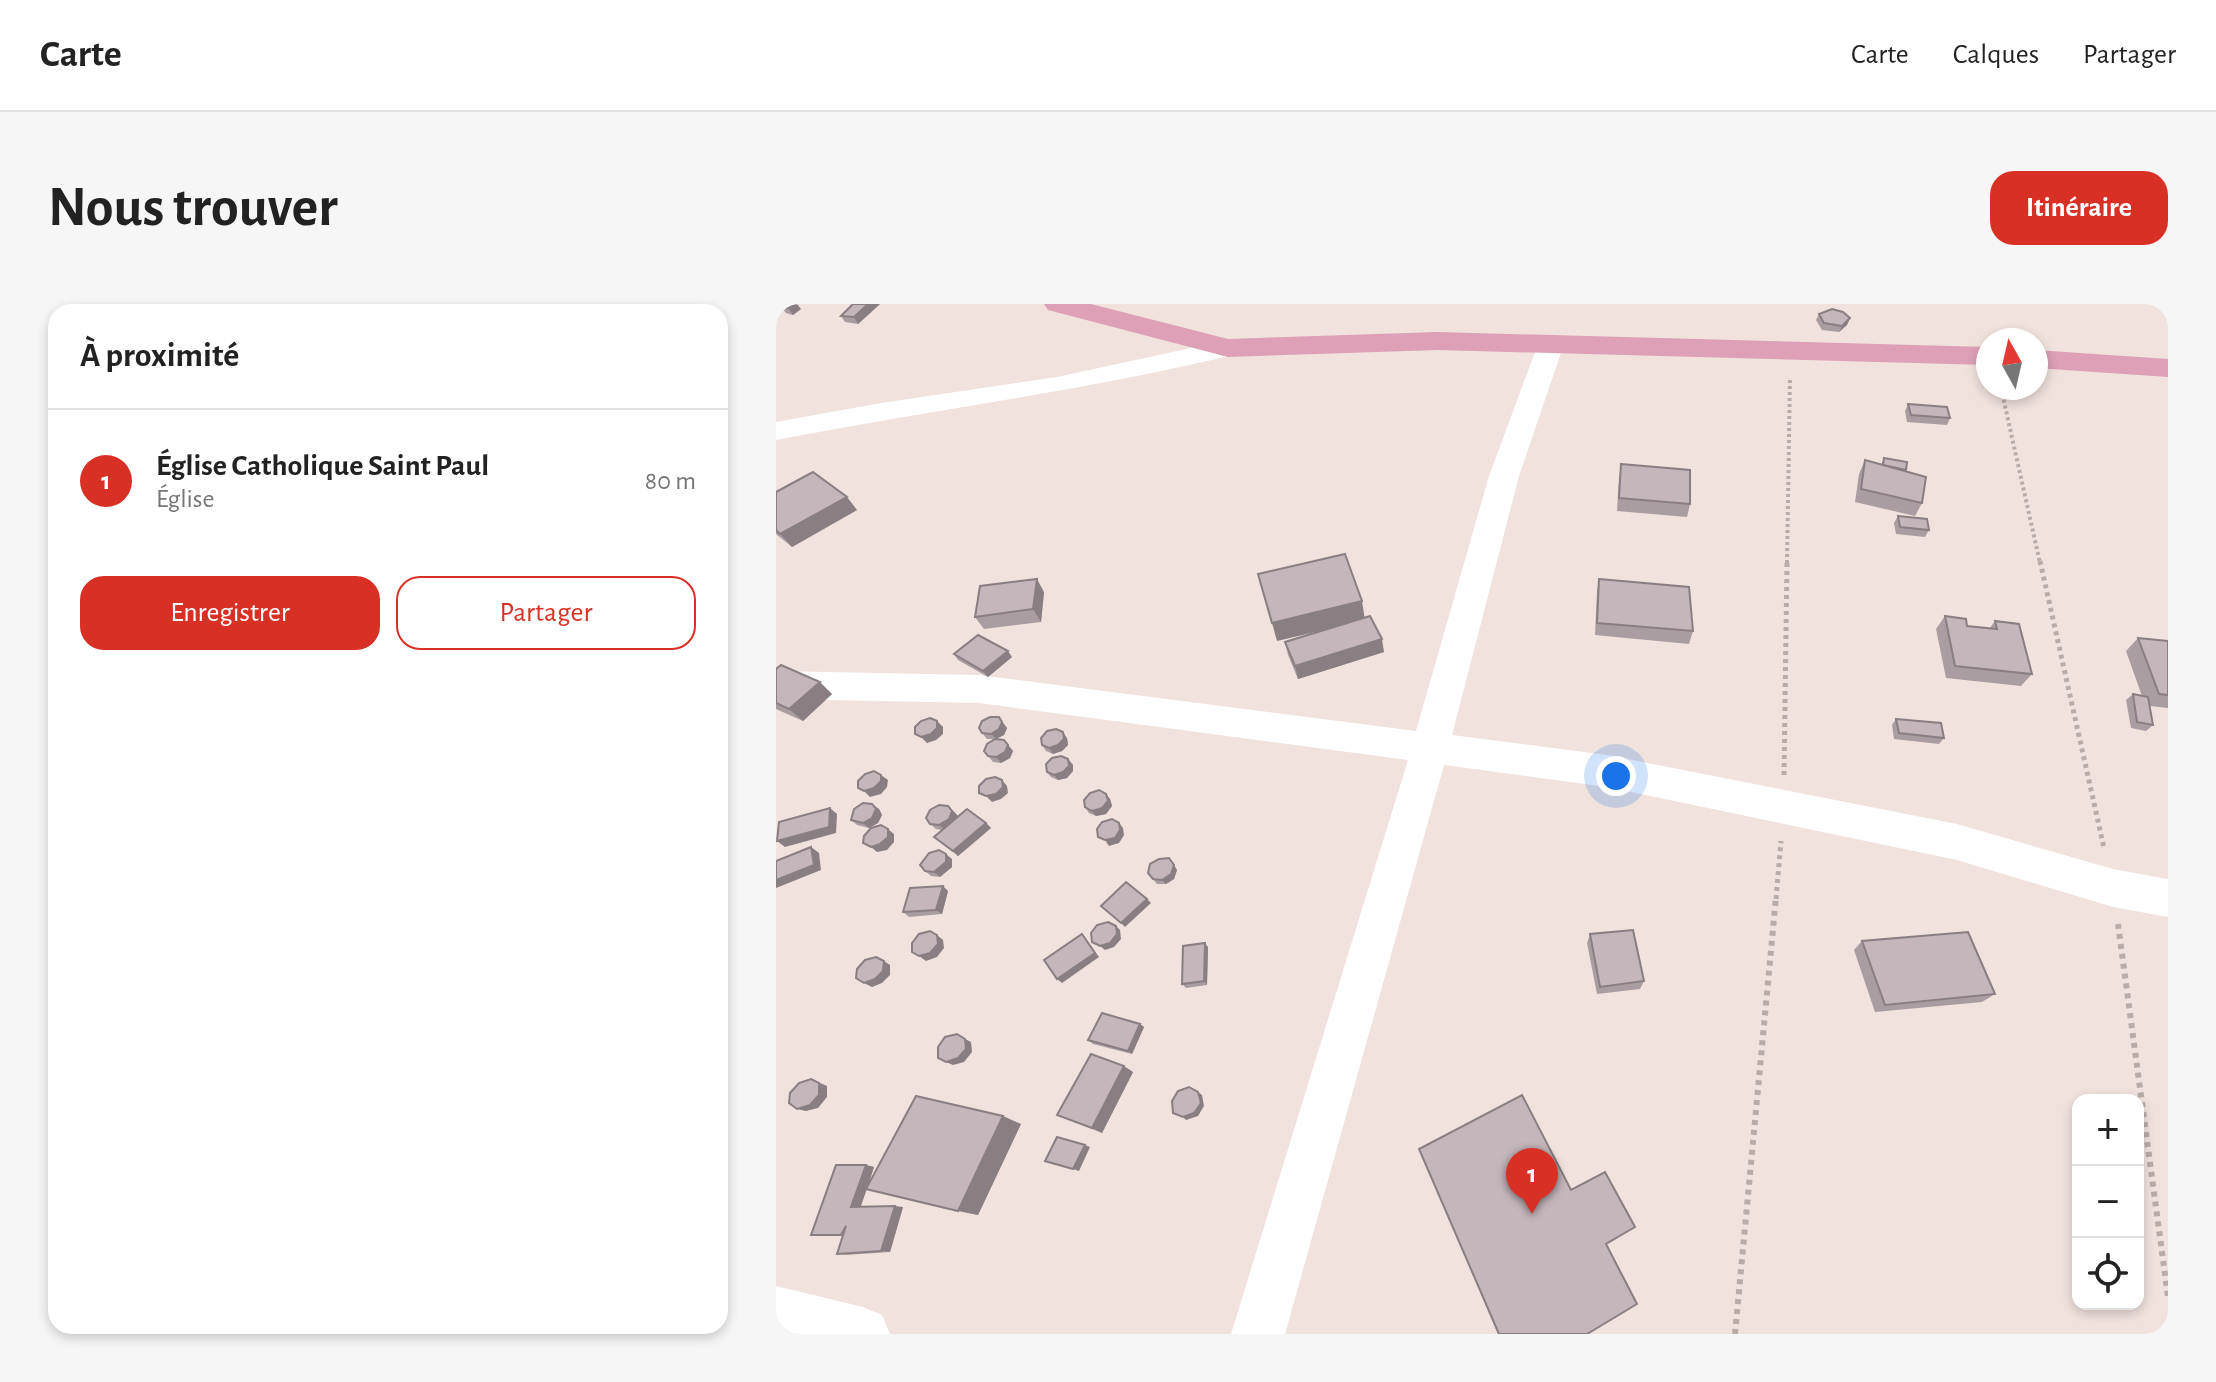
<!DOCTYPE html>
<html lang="fr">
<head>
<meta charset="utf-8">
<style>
	:root { --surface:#fff; --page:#f6f6f6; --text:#222; --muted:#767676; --line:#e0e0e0; --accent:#d93025 }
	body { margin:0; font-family:"Alegreya Sans",sans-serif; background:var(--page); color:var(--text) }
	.controls { position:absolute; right:24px; bottom:24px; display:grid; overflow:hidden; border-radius:16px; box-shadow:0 4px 12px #0003 }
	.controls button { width:72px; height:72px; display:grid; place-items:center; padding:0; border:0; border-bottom:2px solid var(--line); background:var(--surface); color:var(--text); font:40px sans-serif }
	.compass { position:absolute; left:1200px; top:24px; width:72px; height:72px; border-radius:50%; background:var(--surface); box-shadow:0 4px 12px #0003; rotate:352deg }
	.you { position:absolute; left:840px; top:472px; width:28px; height:28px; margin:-20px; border:6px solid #fff; border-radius:50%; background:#1a73e8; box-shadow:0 0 0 12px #1a73e833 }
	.badge { display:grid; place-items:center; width:52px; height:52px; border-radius:50%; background:var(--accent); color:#fff; font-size:26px; font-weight:700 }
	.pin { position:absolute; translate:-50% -66px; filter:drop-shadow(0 2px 4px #0008) }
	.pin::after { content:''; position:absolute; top:42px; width:28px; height:24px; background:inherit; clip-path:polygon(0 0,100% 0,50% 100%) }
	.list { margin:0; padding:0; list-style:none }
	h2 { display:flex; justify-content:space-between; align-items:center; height:104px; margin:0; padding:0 32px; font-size:34px }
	h2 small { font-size:26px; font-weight:400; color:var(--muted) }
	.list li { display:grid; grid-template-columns:52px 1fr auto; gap:24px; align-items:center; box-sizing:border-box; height:144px; padding:0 32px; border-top:2px solid var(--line) }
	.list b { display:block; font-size:30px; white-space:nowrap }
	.list p { margin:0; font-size:26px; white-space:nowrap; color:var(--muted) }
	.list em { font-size:26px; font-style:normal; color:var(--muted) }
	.actions { display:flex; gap:16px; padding:24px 32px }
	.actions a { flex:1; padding:18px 0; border:2px solid var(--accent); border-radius:24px; text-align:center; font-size:28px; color:var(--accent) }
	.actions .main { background:var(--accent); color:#fff }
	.icon { flex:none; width:44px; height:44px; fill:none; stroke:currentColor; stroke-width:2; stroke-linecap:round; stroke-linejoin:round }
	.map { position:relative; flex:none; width:1392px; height:1030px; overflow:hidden; border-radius:24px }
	header { display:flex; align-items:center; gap:48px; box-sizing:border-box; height:112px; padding:0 40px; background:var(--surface); border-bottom:2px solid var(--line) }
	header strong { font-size:38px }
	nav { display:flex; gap:44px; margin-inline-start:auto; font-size:28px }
	.intro { display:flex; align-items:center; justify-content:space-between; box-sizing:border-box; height:192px; padding:0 48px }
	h1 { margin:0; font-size:56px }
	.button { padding:20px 36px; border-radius:24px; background:var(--accent); color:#fff; font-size:28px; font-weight:700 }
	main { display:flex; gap:48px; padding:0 48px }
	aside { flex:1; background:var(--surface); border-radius:24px; box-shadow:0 4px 12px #0003 }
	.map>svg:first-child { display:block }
</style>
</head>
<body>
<header>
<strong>Carte</strong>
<nav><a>Carte</a><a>Calques</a><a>Partager</a></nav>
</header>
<div class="intro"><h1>Nous trouver</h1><a class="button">Itinéraire</a></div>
<main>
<aside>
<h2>À proximité<small></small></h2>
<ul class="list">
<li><span class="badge">1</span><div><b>Église Catholique Saint Paul</b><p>Église</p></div><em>80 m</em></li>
</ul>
<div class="actions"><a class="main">Enregistrer</a><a>Partager</a></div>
</aside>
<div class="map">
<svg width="1392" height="1030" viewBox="0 0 1392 1030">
	<rect width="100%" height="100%" fill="#f1e2dd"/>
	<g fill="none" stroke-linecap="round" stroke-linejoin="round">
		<g stroke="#b8aca8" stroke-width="4" stroke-dasharray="3 3" stroke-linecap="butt">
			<polyline points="1225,84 1264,259"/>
			<polyline points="1011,259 1014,73"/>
		</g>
		<g stroke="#b8aca8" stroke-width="5" stroke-dasharray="4 4" stroke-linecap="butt">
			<polyline points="1264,257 1328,544"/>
			<polyline points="1008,471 1011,257"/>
			<polyline points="1000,595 1005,537"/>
		</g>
		<g stroke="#b8aca8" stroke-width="6" stroke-dasharray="5 5" stroke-linecap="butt">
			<polyline points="1342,620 1392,993"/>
			<polyline points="959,1030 1000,593"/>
		</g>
		<g fill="#fff" fill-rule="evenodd">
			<polygon points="775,32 784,34 788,40 743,172 676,431 831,451 1181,520 1337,565 1392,575 1392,613 1337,603 1181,556 831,483 668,461 509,1030 455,1030 632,456 203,399 0,395 0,367 203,371 640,427 713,172 762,40 766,34"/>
			<path d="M452,36l9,2 4,6 -4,6c-152,37 -307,56 -461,86v-18l105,-19 176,-26z"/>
			<polygon points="0,982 87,1003 106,1011 114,1030 0,1030"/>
		</g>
		<g fill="#dda0b7" fill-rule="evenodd">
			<polygon points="268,0 315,0 452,35 662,28 1212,43 1212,61 662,46 452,53 272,6"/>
			<polygon points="1260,46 1392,55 1392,73 1260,64"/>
		</g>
	</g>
	<g fill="#a99da1">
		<polygon points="77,0 104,0 82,20 69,18 65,12"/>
		<polygon points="5,3 25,5 17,11 10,9"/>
		<polygon points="1043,10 1074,14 1071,21 1063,28 1046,26 1040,16"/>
		<polygon points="1132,100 1174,114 1171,121 1131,118 1129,107"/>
		<polygon points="1108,154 1130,166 1130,168 1146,199 1139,212 1079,198 1083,170 1089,156 1105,161"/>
		<polygon points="845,160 914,200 911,213 841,207 843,174"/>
		<polygon points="0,188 81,206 16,243 0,230"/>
		<polygon points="1122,212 1153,226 1149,233 1120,230 1118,219"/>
		<polygon points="823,275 917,327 913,340 819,331 821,287"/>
		<polygon points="268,288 265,318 208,325 199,313"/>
		<polygon points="1169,312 1191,322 1214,324 1219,317 1256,370 1245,382 1170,374 1160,325"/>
		<polygon points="589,314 608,348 522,375 512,351 509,338 563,322 501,337"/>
		<polygon points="1362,334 1392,337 1392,404 1374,402 1377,421 1370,427 1355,424 1350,396 1357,390 1366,392 1350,347"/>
		<polygon points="178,350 236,353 212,373 182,356"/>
		<polygon points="0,365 56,390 27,417 0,405"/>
		<polygon points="223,413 231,424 228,431 220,435 228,436 237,447 234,454 225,459 217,458 208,447 219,435 211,435 206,429"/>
		<polygon points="1120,415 1168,434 1163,440 1118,435 1116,421"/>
		<polygon points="291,434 292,441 286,447 277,450 270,447 266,441"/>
		<polygon points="292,455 297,461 297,467 291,474 282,476 275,473 271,468"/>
		<polygon points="330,490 334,495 336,502 330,510 320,512 313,509 309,503"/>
		<polygon points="103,505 106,511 102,519 93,524 81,521 75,516"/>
		<polygon points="178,507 182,513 210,519 215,524 182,552 158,533 166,526 160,525 154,520"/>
		<polygon points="176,555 176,563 164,573 155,572 149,567"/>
		<polygon points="401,566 398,575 390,580 381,580 372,569"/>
		<polygon points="172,587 166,610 133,613 127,608"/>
		<polygon points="814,630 868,677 864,685 821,690 811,639"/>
		<polygon points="1086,637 1219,690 1206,698 1099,708 1078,646"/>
		<polygon points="432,643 431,681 410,684 406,680"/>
		<polygon points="364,720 368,723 356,750 317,740 312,736"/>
		<polygon points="357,768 326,829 281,811"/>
		<polygon points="245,820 202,911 91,885 84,903 127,903 114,948 70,951 61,950 67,932 35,931 90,861 98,863 92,882"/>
		<polygon points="643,845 795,886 830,940 811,1030 722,1030"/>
	</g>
	<g fill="#897f83">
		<polygon points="18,0 21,0 25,5 17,11 12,4"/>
		<polygon points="92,0 104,0 82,20 78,13"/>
		<polygon points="1074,14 1071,21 1063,28 1066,22"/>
		<polygon points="71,193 81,206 16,243 4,230"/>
		<polygon points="261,275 268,288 265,318 257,305"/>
		<polygon points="586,297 589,316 501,337 496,319"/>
		<polygon points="606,335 608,348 522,375 519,362"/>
		<polygon points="232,347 236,353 212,373 207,367"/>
		<polygon points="44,378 56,390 27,417 13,405"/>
		<polygon points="161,417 167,423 167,430 160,436 151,439 145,433"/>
		<polygon points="226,418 231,424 228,431 220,435 215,430"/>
		<polygon points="287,428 291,434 292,441 286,447 277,450 273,444"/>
		<polygon points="232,441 237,447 234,454 225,459 220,453"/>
		<polygon points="292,455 297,461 297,467 291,474 282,476 278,471"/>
		<polygon points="105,471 112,476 111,483 105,490 94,493 88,487"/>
		<polygon points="226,476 231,482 232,489 225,495 216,498 210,492"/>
		<polygon points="330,490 334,495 336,502 330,510 320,512 316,507"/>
		<polygon points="96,500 103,505 106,511 102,519 93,524 87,519"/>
		<polygon points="172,502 182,512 169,526 163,521"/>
		<polygon points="54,504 61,510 60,529 9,543 1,537"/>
		<polygon points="210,519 215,524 182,552 177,547"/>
		<polygon points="343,519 347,524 348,531 343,539 333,542 329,536"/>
		<polygon points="112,525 118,530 118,538 111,546 101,548 95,543"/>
		<polygon points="35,543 43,549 45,566 0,584 0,576"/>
		<polygon points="170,550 176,555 176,563 164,573 158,568"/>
		<polygon points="398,561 401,566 398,575 390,580 386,576"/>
		<polygon points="167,582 172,587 166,610 160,606"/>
		<polygon points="371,595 375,599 349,623 345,619"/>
		<polygon points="340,622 344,626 345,635 338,643 329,646 324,642"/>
		<polygon points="306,630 323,653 286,679 281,675"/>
		<polygon points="161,631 167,636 168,644 161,653 150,657 143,652"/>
		<polygon points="429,639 432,643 431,681 428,677"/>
		<polygon points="108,657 114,661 114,671 106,679 96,683 88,679"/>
		<polygon points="364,720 368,723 356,750 352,747"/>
		<polygon points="189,735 195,738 196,748 188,758 177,761 170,758"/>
		<polygon points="348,762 357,768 326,829 316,824"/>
		<polygon points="35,775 51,782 51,793 42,804 30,807 21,805"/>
		<polygon points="422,788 426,791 428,802 422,812 410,816 407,813"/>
		<polygon points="227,812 245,820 202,911 182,907"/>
		<polygon points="309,841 314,843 303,867 297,865"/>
		<polygon points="90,861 98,863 84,905 75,903"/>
		<polygon points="119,902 127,903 114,948 105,947"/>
	</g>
	<g fill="#c4b6bb" stroke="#897f83" stroke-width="2">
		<polygon points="9,0 18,0 12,4 5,3"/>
		<polygon points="77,0 92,0 78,13 65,12"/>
		<polygon points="1056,5 1067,8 1074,14 1066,22 1048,19 1043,10"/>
		<polygon points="1132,100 1171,103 1174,114 1135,111"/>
		<polygon points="1108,154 1131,158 1130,166 1107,161"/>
		<polygon points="1089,156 1150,173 1146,199 1085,185"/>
		<polygon points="845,160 914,166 914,200 843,194"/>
		<polygon points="37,168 71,193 4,230 0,226 0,188"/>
		<polygon points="1122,212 1151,215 1153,226 1124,223"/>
		<polygon points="569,250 586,297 496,319 482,270"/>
		<polygon points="261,275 257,305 199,313 204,282"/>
		<polygon points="823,275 913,283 917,327 821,319"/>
		<polygon points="594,312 606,335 519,362 509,338"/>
		<polygon points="1169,312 1190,315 1191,322 1221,325 1219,317 1243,320 1256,370 1179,362"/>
		<polygon points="202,331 232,347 207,367 178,350"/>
		<polygon points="1362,334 1392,337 1392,391 1383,390"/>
		<polygon points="5,361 44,378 13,405 0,399 0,365"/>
		<polygon points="1357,390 1372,393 1377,421 1361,418"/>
		<polygon points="214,413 223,413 226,418 223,425 215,430 206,429 203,424 206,417"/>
		<polygon points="154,414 161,417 161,424 155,430 145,433 139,430 139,423 145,417"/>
		<polygon points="1120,415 1165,419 1168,434 1123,429"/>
		<polygon points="280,425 287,428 288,435 282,441 273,444 266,441 265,434 271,427"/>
		<polygon points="219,435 228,436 232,441 229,448 220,453 212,452 208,447 211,440"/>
		<polygon points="285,452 292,455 293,462 287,468 278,471 271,468 270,460 276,454"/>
		<polygon points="98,467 105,471 105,477 98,484 88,487 82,484 82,477 89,470"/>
		<polygon points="219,473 226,476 227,483 220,490 210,492 203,489 203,482 210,475"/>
		<polygon points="323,486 330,490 332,497 326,504 316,507 309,503 308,496 314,489"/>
		<polygon points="87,499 96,500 100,505 96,514 87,519 75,516 78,505"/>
		<polygon points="163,501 172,502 176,507 173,515 163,521 154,520 150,514 154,506"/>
		<polygon points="54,504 53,523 1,537 3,518"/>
		<polygon points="191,505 210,519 177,547 158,533"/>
		<polygon points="336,515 343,519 344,526 339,534 329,536 322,533 321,525 326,518"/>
		<polygon points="105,521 112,525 112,533 104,540 95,543 87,539 88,532 95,524"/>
		<polygon points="35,543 38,561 0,576 0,557"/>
		<polygon points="163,546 170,550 170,558 158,568 149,567 144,561 153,549"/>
		<polygon points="393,554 398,561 395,570 386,576 377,575 372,569 374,560 383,555"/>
		<polygon points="350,578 371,595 345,619 325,602"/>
		<polygon points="167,582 160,606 127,608 134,584"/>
		<polygon points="332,618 340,622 341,630 334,639 324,642 316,638 315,629 321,621"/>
		<polygon points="857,626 868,677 824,683 814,630"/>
		<polygon points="154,627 161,631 162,640 154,649 143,652 136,648 136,639 143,630"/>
		<polygon points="1192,628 1219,690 1109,701 1086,637"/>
		<polygon points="306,630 319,649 281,675 268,656"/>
		<polygon points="429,639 428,677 406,680 407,642"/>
		<polygon points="100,653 108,657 107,667 99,675 88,679 80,674 81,665 89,656"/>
		<polygon points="326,709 364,720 352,747 312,736"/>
		<polygon points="181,730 189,735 190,745 182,754 170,758 162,754 162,743 169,733"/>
		<polygon points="315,750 348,762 316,824 281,811"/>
		<polygon points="35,775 43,779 43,791 34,801 21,805 13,799 14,789 23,779"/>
		<polygon points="413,783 422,788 425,799 418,809 407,813 397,809 396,797 402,787"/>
		<polygon points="746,791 795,886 829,868 859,923 830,940 861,1000 811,1030 723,1030 643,845"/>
		<polygon points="140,792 227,812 182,907 90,885"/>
		<polygon points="281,833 309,841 297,865 269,857"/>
		<polygon points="60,861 90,861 75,903 119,902 105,947 61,950 70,922 65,931 35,931"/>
	</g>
</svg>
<div class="controls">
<button>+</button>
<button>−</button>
<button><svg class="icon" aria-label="locate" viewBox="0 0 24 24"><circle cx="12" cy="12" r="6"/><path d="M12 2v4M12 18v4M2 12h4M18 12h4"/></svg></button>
</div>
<svg class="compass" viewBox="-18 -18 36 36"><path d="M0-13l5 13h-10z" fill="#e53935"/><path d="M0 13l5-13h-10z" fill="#767676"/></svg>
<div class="you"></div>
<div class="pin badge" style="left:756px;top:910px">1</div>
</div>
</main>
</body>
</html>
